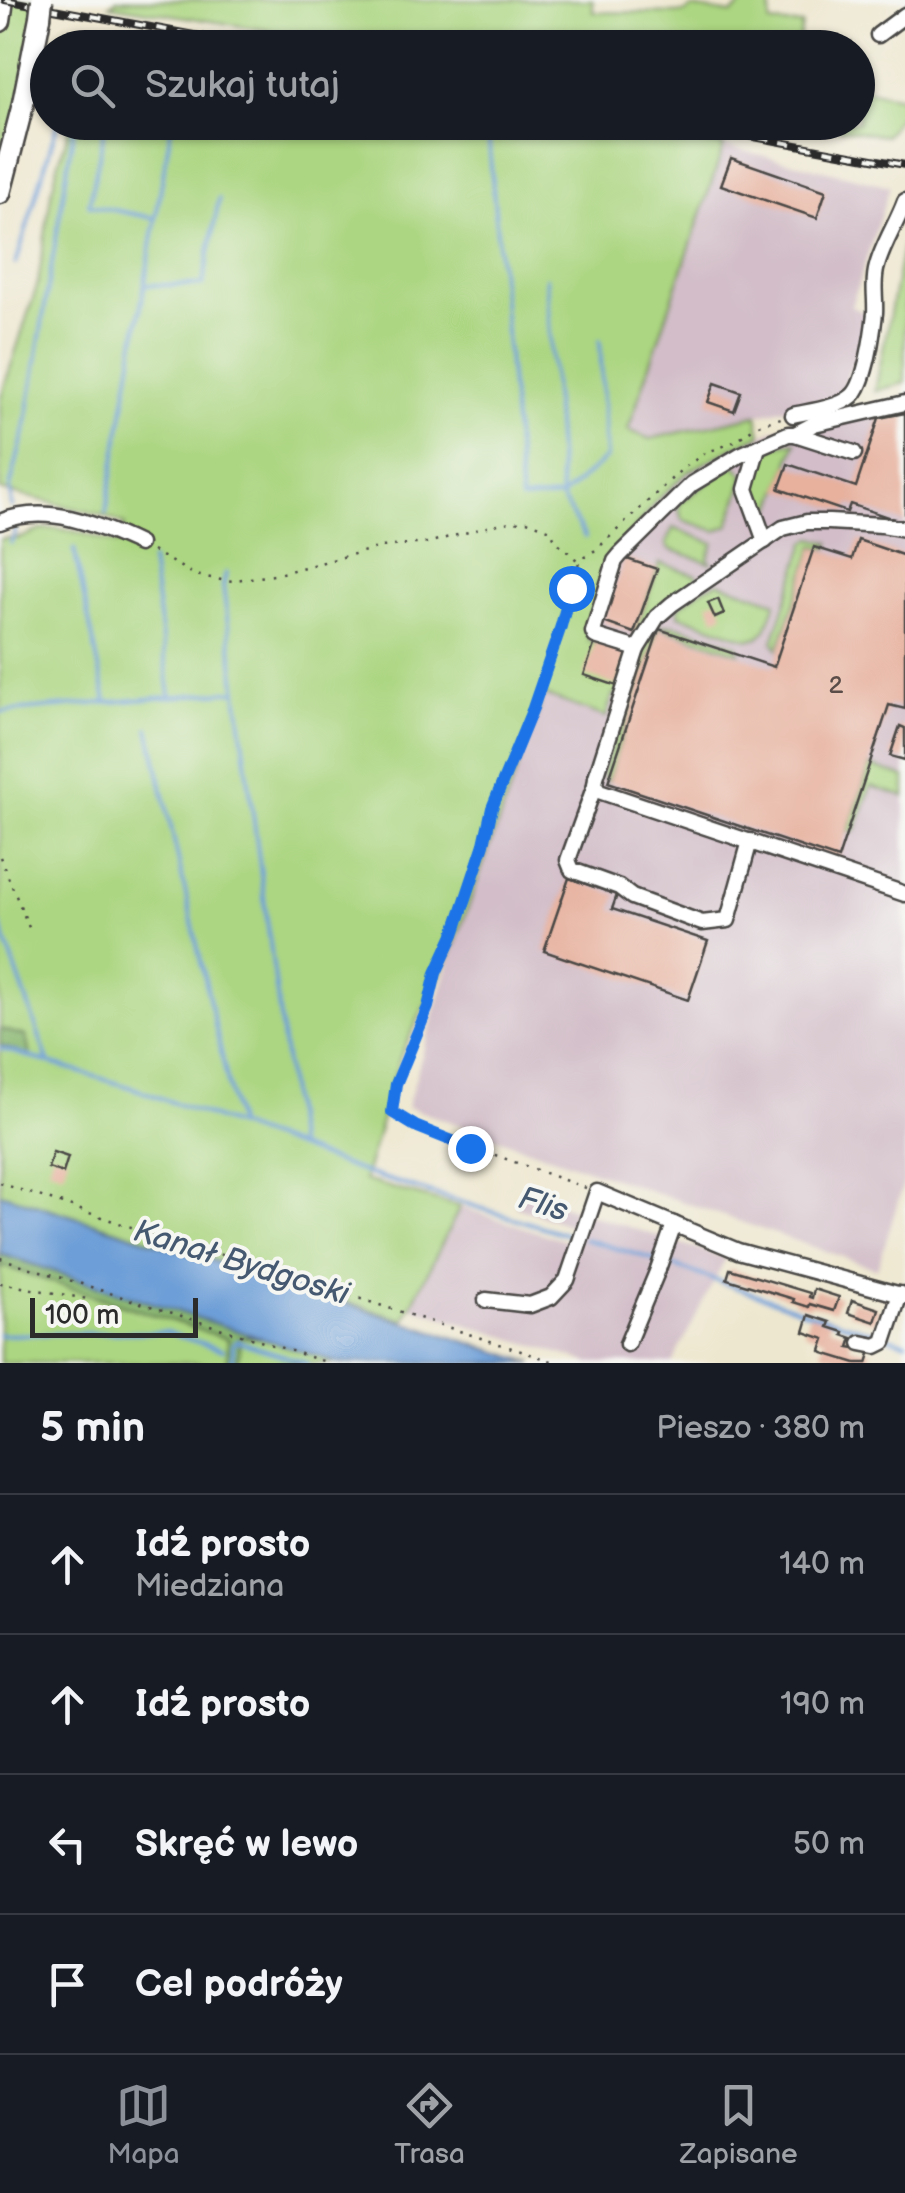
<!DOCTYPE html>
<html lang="pl">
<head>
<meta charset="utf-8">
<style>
	:root { --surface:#171b24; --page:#242831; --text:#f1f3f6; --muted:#9ea1a6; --line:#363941; --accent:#8c9099 }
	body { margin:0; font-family:"Balsamiq Sans",sans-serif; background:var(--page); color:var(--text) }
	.scale { position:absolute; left:30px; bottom:25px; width:168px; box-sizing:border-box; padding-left:10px; border:5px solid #2b2b2b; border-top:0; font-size:28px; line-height:35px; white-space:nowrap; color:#2b2b2b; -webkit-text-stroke:8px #f6f6f2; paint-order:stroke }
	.stop { position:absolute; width:30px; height:30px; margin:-22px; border:8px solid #1a73e8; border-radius:50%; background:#fff }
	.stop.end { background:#1a73e8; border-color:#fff; box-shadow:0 2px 10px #0008 }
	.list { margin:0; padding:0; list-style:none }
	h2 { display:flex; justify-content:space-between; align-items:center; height:130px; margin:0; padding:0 40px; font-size:42px }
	h2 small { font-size:32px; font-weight:400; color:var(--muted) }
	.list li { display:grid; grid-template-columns:65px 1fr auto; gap:30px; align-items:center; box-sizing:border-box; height:140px; padding:0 40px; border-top:2px solid var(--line) }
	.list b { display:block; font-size:38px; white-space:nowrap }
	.list p { margin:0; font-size:32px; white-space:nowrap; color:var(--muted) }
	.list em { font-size:32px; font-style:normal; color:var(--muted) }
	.icon { flex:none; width:55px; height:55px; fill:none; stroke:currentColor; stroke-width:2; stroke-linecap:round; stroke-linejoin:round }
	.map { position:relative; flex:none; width:905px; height:1363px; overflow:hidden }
	.search { position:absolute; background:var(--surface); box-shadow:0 2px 8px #0004; left:30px; right:30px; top:30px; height:110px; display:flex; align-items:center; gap:25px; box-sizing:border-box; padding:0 35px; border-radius:55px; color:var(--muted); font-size:38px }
	.sheet { height:690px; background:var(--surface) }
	nav { display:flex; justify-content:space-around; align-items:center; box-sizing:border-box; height:140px; border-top:2px solid var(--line); background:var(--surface); font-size:28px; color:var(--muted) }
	nav a { display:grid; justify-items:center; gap:5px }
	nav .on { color:var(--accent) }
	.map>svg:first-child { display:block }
</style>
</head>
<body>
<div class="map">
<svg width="905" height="1363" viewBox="0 0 905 1363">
	<rect width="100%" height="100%" fill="#f6f6f2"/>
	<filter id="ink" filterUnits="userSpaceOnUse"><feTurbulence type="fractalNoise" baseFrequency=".01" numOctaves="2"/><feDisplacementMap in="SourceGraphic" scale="20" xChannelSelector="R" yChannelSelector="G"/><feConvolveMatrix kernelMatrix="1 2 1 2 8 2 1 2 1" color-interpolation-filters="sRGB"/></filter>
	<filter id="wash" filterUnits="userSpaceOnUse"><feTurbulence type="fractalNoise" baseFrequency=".0048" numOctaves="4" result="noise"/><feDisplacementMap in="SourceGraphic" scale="40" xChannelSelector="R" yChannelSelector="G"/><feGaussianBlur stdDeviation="2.25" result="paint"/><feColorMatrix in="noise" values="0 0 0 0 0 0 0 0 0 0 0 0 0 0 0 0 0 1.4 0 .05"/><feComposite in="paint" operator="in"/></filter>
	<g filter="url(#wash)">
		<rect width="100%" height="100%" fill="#eee7cf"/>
		<g fill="#d2bdc8">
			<polygon points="724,146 890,186 851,307 871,315 840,396 650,439 628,430"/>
			<polygon points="905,398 905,1179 877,1269 407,1107 454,946 586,579 619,549 657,500 688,472 732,448 780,427"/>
			<polygon points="520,1192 726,1258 672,1363 590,1363 411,1307 460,1207 572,1243 578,1229 515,1206"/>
		</g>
		<g fill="#acd681" stroke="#6c8056" stroke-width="2.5">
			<polygon points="0,0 51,0 0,166"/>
			<polygon points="117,0 593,0 593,12 684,13 693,8 732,14 740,7 743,0 771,0 770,23 802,25 798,47 371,47 110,5"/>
			<polygon points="102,27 208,47 96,47"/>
			<polygon points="858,88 905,98 905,109 885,136 802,123 858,122"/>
			<path d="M602,122l122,24 -96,284 22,9 107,-24 4,20 -29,13 -44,24 -31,28 -38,50 -32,82 1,8 42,13 -13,42 -4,-1 -7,23 -62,-22 -90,251 -54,111 -36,123 96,27 -56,113 -404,-127v-654c5,-1 10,0 15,0 10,-1 20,-9 31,-10 24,-2 48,8 71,15l8,-19 -24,-10 -101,-25v-91l38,-116 13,-89 6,-26 14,-45z"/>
			<polygon points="905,235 905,383 875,391"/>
			<path d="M796,442l-24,69c-19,-10 -18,-23 -12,-42 3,-8 4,-15 12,-21 7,-5 15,-5 24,-6z"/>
			<polygon points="731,466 736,466 745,476 729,525 716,531 683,520 679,511 680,503"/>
			<polygon points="673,528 714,543 708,558 711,563 669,549 666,543"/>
			<polygon points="813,538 830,543 828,548 814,546 778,649 773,641 806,542"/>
			<polygon points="660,563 697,575 697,580 643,627 637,636 634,635"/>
			<polygon points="718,582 776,602 766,630 758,637 751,639 745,638 679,615 679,607 704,588"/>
			<polygon points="674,625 737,645 740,653 659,626 607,782 602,774 647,640 659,626"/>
			<polygon points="870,766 905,777 905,797 871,786 855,832 848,832"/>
			<polygon points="0,1265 228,1339 228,1363 0,1363"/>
			<path d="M241,1336c39,2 73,25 112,27h-116l2,-25z"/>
		</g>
		<g fill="#89b76f" stroke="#5a714d" stroke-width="2.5">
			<polygon points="0,1029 26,1036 30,1057 0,1045"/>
			<polygon points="0,1254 257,1337 239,1338 240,1349 237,1363 228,1363 228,1339 0,1265"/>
		</g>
		<polygon fill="#6d9ed7" stroke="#4c6481" stroke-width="2.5" points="0,1193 533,1363 338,1363 0,1254"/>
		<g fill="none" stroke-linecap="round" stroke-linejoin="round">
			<g stroke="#6d9ed7" stroke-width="4">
				<polyline points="106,122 89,205 154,218"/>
				<polyline points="487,122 521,500 561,497 585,537"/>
				<polyline points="16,264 58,122"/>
				<polyline points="546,278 561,497"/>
				<polyline points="145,285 203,285 219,199"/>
				<polyline points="562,496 606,458 600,341"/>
				<polyline points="12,507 10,487 25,429 75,122"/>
				<polyline points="106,513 172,122"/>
				<polyline points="11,543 15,534 15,529"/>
				<polyline points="74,549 106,701"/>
				<polyline points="151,561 170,695"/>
				<polyline points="226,573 223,586 297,1148"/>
				<polyline points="0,712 237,691"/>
				<polyline points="149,728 237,1124"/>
				<polyline points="0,924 48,1061"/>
				<polyline points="0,1048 133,1088 366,1173 575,1237"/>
				<polyline points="584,1239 656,1260"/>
				<polyline points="666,1263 809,1313 905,1342"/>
				<polyline points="0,1335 166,1332 223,1350"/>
				<polyline points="233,1363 233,1344 237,1341 307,1363"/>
			</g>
		</g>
		<g id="blocks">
			<g fill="#e7b19e">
				<polygon points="835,39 851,42 850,48 833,48"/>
				<polygon points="731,158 826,191 817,218 721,185"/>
				<polygon points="715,383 741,392 734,411 708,402"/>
				<polygon points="905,413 905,523 850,504 847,512 779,489 788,464 856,487 879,418"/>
				<polygon points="858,540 905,556 905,709 889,705 838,859 608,782 659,629 774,667 814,547 852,559"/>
				<polygon points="624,558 657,569 634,633 603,622"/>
				<polygon points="718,599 724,614 715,618 708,603"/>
				<polygon points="595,642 628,653 617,686 584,675"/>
				<polygon points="900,726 905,728 905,760 890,756"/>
				<polygon points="569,878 617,895 612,909 708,941 688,1000 544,951"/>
				<polygon points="53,1152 68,1157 63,1173 48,1168"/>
				<polygon points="730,1269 810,1293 809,1297 812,1298 814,1289 839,1297 834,1311 810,1304 809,1307 793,1302 794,1299 727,1279"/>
				<polygon points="852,1300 879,1309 875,1322 848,1313"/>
				<polygon points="809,1315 830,1322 828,1327 844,1332 843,1335 852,1338 849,1347 871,1351 867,1363 856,1363 823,1353 821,1351 825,1339 804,1332"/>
			</g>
		</g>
	</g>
	<g filter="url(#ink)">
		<use href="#blocks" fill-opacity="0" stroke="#484744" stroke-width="2.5"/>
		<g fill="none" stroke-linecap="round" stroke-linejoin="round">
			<defs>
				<g id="minor">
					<polyline points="878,35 905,15"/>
					<path d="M793,415c18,-4 45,-7 59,-19 14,-12 21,-65 23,-83 1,-16 -3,-31 2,-47 6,-22 20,-43 28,-65"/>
					<polyline points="795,434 814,424 905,403"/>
					<polyline points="758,447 746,489 765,541"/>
					<polyline points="854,453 795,434 788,434 740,455 692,484 620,555 615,561 593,632 595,636 637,649 596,777 595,785 599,791 905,894"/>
					<path d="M0,522c47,-19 96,2 139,22"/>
					<polyline points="637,649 657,617 672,604 783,528 807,522 829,522 882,525 905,529"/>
					<polyline points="595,785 568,860 572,870 619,887 632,897 702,923 728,920 750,841"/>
					<polyline points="486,1300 530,1305 551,1297 567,1280 597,1192 738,1251 905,1296"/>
					<polyline points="861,1343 876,1346 884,1342 900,1294"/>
					<polyline points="627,1344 657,1272 674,1224"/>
				</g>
				<g id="highway">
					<polyline points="0,21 3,0"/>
					<polyline points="0,193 22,108 40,17"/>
				</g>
			</defs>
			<use href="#minor" stroke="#484744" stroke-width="19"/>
			<use href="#highway" stroke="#484744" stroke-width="25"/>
			<g stroke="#484744" stroke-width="2.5" stroke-dasharray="2.5 8" stroke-linecap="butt">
				<polyline points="152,551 195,575 227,581 274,575 381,547 427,543 502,523 527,521 551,530 555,540 578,561"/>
				<polyline points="0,857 30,930"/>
				<polyline points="0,1183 146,1232 235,1259 284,1270 327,1288 558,1363"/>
				<polyline points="586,1188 415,1126 392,1112 396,1084 427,1007 436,973 454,934 484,844 493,809 533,708 561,626 579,562 598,548 682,469 705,453 732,443 758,425 781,418"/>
				<polyline points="0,1258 329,1363"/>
				<polyline points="0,1283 93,1300"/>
			</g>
			<use href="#minor" stroke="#fff" stroke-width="14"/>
			<use href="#highway" stroke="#fff" stroke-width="20"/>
			<defs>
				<g id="rail">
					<polyline points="5,0 264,48"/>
					<polyline points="251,38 303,48"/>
					<polyline points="673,122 905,165"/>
				</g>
			</defs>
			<use href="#rail" stroke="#2b2b2b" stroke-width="8"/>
			<use href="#rail" stroke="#f6f6f2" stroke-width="4" stroke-dasharray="11" stroke-linecap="butt"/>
			<defs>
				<polyline id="highway-bridge" points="40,17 42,0"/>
			</defs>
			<use href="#highway-bridge" stroke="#484744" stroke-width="25" stroke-linecap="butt"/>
			<use href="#highway-bridge" stroke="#fff" stroke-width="20"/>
		</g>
	</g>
	<g fill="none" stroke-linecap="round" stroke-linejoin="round" filter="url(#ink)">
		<polyline stroke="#1a73e8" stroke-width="12" points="470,1148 415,1126 392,1112 396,1084 428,1007 436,973 454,934 484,844 492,808 533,708 561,626 571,588"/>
	</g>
	<g text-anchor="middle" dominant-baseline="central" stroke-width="8" stroke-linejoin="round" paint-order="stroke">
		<g font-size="25" fill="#5a4c48">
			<text x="836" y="685">2</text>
		</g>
		<g font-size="32" font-style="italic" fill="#455970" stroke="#f6f6f2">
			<text transform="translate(543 1205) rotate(17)">Flis</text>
			<text transform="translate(241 1263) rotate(17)">Kanał Bydgoski</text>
		</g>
	</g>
</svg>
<div class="scale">100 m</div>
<div class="stop" style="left:571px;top:588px"></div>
<div class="stop end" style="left:470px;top:1148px"></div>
<div class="search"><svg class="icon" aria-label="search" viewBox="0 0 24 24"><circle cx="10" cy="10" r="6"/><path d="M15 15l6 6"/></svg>Szukaj tutaj</div>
</div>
<section class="sheet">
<h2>5 min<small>Pieszo · 380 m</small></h2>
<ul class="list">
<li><svg class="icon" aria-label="ahead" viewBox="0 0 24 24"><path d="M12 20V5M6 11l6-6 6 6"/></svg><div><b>Idź prosto</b><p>Miedziana</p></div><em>140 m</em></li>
<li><svg class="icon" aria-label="ahead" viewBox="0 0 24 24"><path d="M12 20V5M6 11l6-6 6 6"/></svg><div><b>Idź prosto</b></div><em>190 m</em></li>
<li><svg class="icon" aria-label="left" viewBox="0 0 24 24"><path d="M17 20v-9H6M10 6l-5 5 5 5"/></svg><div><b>Skręć w lewo</b></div><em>50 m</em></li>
<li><svg class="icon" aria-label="arrive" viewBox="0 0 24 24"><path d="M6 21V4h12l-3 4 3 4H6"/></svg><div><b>Cel podróży</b></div></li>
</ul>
</section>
<nav>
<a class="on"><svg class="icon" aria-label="map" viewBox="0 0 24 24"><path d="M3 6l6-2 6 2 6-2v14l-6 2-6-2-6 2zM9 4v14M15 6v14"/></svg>Mapa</a>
<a><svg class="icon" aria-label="directions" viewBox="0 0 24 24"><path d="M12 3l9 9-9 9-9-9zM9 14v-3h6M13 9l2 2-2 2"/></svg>Trasa</a>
<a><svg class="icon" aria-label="saved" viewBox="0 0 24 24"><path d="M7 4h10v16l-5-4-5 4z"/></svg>Zapisane</a>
</nav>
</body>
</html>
